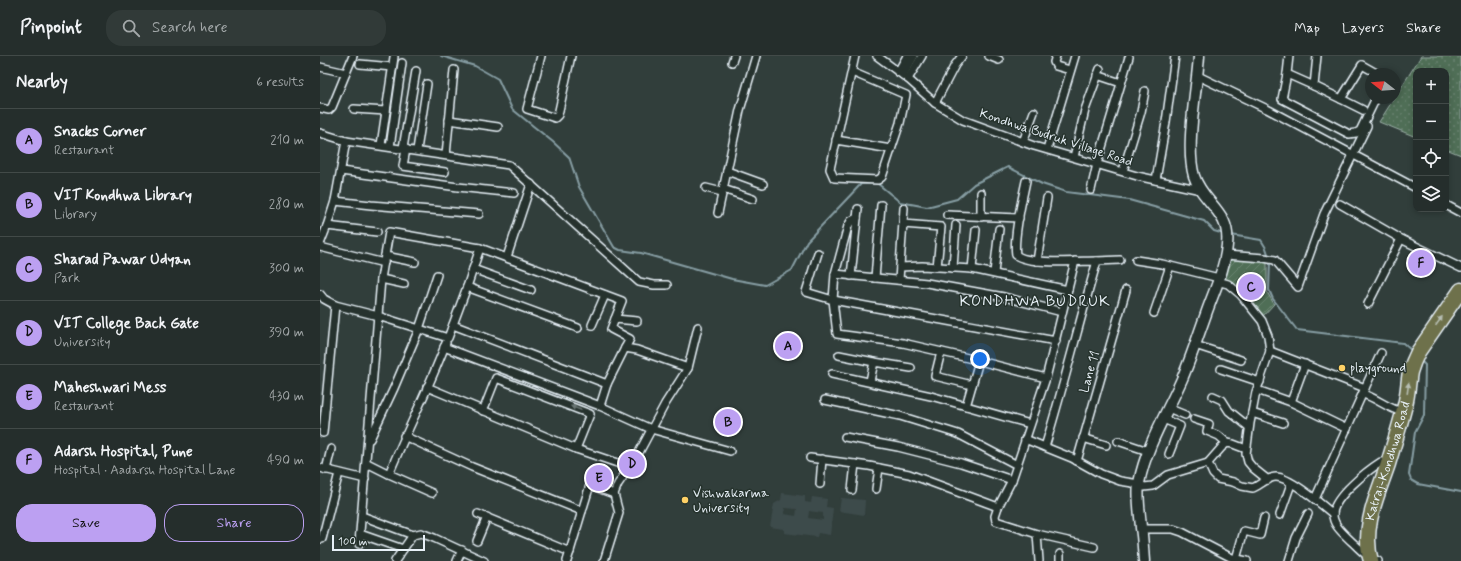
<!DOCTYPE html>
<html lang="en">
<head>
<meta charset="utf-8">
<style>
	:root { --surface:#252e2c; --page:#313a38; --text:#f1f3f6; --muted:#a3a8a9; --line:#424a48; --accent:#bca0f2 }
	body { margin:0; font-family:Mynerve,sans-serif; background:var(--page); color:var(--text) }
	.controls { position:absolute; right:12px; top:12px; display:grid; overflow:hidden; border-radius:8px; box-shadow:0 2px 6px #0003 }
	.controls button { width:36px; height:36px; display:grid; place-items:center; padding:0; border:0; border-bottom:1px solid var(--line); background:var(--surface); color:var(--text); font:20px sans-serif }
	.compass { position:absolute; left:1045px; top:12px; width:36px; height:36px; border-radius:50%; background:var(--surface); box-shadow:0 2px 6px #0003; rotate:287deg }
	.scale { position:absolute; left:12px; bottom:10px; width:93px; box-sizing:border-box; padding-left:4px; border:2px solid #e8f1f8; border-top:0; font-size:11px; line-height:14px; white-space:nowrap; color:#e8f1f8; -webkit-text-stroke:3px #26332d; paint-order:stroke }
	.you { position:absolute; left:660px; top:303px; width:14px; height:14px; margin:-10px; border:3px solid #fff; border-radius:50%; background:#1a73e8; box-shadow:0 0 0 6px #1a73e833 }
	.badge { display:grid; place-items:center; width:26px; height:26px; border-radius:50%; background:var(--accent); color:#111; font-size:13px; font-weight:700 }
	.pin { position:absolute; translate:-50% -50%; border:2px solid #fff; box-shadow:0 1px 4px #0006 }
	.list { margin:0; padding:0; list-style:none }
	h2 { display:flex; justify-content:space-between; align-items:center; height:52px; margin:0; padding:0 16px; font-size:17px }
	h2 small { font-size:13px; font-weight:400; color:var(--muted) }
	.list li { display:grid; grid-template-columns:26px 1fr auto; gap:12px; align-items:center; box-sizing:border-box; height:64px; padding:0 16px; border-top:1px solid var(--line) }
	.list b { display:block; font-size:15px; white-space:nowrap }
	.list p { margin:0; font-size:13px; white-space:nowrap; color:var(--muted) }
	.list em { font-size:13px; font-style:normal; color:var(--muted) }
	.actions { display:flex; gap:8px; padding:12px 16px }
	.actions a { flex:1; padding:9px 0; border:1px solid var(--accent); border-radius:16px; text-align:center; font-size:14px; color:var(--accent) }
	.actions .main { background:var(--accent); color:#111 }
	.icon { flex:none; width:22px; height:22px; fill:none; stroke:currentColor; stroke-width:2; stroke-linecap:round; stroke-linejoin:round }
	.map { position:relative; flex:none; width:1141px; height:505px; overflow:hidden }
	header { display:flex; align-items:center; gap:24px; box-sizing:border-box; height:56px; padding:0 20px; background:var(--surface); border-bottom:1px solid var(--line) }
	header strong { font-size:19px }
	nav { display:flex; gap:22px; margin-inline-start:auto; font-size:14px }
	.search { width:280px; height:36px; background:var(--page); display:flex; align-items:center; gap:10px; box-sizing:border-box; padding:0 14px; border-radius:16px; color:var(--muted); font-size:15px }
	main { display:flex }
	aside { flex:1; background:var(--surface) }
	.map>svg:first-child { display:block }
</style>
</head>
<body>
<header>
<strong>Pinpoint</strong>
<div class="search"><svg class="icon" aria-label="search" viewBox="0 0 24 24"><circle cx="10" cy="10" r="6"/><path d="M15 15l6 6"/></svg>Search here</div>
<nav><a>Map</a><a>Layers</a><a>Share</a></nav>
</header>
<main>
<aside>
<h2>Nearby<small>6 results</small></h2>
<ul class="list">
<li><span class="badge">A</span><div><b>Snacks Corner</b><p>Restaurant</p></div><em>210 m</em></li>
<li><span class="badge">B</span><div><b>VIT Kondhwa Library</b><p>Library</p></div><em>280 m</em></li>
<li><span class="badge">C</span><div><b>Sharad Pawar Udyan</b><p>Park</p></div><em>300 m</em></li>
<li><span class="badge">D</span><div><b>VIT College Back Gate</b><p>University</p></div><em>390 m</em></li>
<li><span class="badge">E</span><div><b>Maheshwari Mess</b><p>Restaurant</p></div><em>430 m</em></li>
<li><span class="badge">F</span><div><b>Adarsh Hospital, Pune</b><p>Hospital · Aadarsh Hospital Lane</p></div><em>490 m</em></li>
</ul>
<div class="actions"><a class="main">Save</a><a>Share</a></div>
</aside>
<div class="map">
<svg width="1141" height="505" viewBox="0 0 1141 505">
	<defs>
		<pattern id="park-dots" width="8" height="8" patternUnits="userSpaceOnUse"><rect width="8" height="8" fill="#506e57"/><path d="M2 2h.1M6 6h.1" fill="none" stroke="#698370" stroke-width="1.8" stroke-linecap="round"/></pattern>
		<pattern id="garden-furrows" width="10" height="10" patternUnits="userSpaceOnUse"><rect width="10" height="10" fill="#506e57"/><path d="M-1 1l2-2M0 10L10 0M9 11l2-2" fill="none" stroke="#698370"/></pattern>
	</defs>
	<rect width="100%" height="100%" fill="#313e3b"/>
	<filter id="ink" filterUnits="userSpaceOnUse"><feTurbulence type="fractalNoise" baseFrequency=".025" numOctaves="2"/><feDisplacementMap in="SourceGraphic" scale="8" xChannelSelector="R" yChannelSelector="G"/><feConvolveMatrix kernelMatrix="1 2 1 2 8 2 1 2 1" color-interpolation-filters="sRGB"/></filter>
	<g filter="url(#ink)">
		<g fill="#3e4b4c" fill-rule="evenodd">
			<path d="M462,437l23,3v6l6,1 1,-6 15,2 -1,8 7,1 -3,27 -12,-2 -1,4 -33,-4v-4l-14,-2 4,-23 7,-4zM465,452l12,1 -1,7 -12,-2zM489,455l14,2v7l-15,-2z"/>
			<polygon points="521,442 545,444 544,459 519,455"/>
		</g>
		<polygon fill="url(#park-dots)" stroke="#9cb0a8" points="1101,0 1141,0 1141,99 1126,93 1126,15 1096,15 1096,81 1059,66"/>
		<polygon fill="url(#garden-furrows)" stroke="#9cb0a8" points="908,197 947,205 947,236 954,248 942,261 900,224"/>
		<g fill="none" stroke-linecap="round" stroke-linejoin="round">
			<g stroke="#879ea4" stroke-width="2">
				<polyline points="121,0 155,10 178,23 192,53 233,86 249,101 259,131 294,191 300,194 321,197 412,223 445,229 472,214 487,185 541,128 557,127 580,146 607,151 637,143 654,128 688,111 722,128 746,136 809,144 884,165 894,175 904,178"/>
				<polyline points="911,179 941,184 946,192 949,201"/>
				<polyline points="950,205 949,234 953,243 977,274 1083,287 1092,295"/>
				<polyline points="1100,304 1105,309 1104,359 1095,376 1089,419 1091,424 1098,428 1141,436"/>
			</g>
			<defs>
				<g id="street">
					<polyline points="221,0 207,53 235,62 238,59 251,0"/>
					<polyline points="557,0 588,23 615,47 643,64 714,90 817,120 881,134"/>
					<polyline points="669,0 679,4"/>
					<polyline points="736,0 734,6 736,10 750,14"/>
					<polyline points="969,0 967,18 994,30"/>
					<polyline points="997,0 994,30 1021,43 1042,9 1058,18"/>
					<polyline points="412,6 414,0"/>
					<polyline points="40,8 72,11"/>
					<polyline points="0,11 26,17"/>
					<polyline points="532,16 586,39 580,67 562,121 558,124 514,122 510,113 535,0"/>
					<polyline points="578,16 587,0"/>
					<polyline points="967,18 962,43 1029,78 1036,77 1040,75 1056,42"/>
					<polyline points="583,19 594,0"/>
					<polyline points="777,19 801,27"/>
					<polyline points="878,20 947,53 1096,132"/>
					<polyline points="588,23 602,0"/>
					<polyline points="1021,43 1043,54"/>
					<polyline points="615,47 635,9 642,0"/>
					<polyline points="0,52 9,54 12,51 33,0"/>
					<polyline points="34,53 66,55"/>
					<polyline points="129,64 178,71"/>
					<polyline points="0,77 26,85 189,109 319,226 334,229 347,229"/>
					<polyline points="516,84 571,93"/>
					<polyline points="703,86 714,56"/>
					<polyline points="61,89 74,1"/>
					<polyline points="70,91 82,7"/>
					<polyline points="83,92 96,15"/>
					<polyline points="86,93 83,110 125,116"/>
					<polyline points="727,93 755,0"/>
					<polyline points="97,94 107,28"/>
					<polyline points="126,99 134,14"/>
					<polyline points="754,101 765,54 780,13"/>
					<polyline points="21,115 138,131 194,137"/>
					<polyline points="407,115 443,128"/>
					<polyline points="803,115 821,56 825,35"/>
					<polyline points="836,124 846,66 855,0"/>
					<path d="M706,125c-4,19 -13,56 -10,74 12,10 63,6 81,6 -18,62 -33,124 -52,186"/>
					<polyline points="386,132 402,136"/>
					<polyline points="403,133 433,143"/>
					<polyline points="771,134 777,108 809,1"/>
					<polyline points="15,145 51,149 159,158"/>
					<polyline points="1020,148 1081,183 1141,212"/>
					<polyline points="1126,149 1141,157"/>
					<polyline points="398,157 420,54 436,0"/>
					<polyline points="627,159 699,162"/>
					<polyline points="661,161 661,137"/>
					<polyline points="583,168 621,171 617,211"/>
					<polyline points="7,170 15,145 26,85"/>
					<polyline points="0,188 7,170 57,176"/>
					<polyline points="0,191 64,207"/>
					<polyline points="498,197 486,236 513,244 515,218 607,227 684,241 742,256"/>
					<polyline points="906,199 944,202 955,204 978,231 1004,158 1047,70"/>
					<polyline points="65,200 95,206"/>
					<polyline points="187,201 211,128"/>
					<polyline points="816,204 842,208 899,222"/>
					<polyline points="717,205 727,142"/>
					<polyline points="777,205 800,204"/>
					<polyline points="580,211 602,210 652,213 748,234"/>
					<polyline points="633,212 636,169"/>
					<polyline points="153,213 211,234"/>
					<polyline points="652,213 656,174"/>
					<polyline points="674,217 679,173"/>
					<polyline points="515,218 528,170 531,165 537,162"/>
					<polyline points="531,220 538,153"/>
					<polyline points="555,222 561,149"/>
					<polyline points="61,223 84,228"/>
					<polyline points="579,224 584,152"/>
					<polyline points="897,225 908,228 921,239 942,265 948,280 950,295 936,336 930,367 926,398 928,406 933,412 948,424"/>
					<polyline points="147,231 258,272"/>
					<polyline points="0,238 4,243 15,249 58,260 128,282 147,231 160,192"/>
					<polyline points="1048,248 1081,183"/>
					<polyline points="834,257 850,210"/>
					<polyline points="295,263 317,265"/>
					<polyline points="133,269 287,328 305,292 317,294 368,312"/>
					<polyline points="272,269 285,239"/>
					<polyline points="875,289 921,304"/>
					<polyline points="124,291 280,350 331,373 410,395"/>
					<polyline points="950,295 1045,332 995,443"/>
					<polyline points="621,296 615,320 652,329"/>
					<polyline points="519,299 554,306"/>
					<polyline points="901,313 940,326"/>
					<polyline points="512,318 611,340 710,368"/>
					<polyline points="726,322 648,302 583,287 517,278 513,244 736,285"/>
					<polyline points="550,325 554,306 591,312"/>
					<polyline points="107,331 256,393 309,411"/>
					<polyline points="1045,332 1061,297"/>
					<polyline points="937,334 971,346 1027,373"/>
					<path d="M1043,338c14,4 25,15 40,18"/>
					<polyline points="893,340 902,344 909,355 929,371"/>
					<polyline points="971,346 985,308"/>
					<polyline points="280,350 287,328"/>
					<polyline points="646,350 659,305"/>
					<polyline points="848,352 865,359"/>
					<polyline points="163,355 176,322 270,358 256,393"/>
					<polyline points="932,357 963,367"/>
					<polyline points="843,363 860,370 849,398"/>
					<polyline points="874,363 889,368 887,375 899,380 907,387"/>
					<polyline points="3,377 15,249"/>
					<polyline points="84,380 152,411 262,455 247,505"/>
					<polyline points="525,381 578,391 641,407 692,424"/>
					<polyline points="763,382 786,389"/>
					<polyline points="50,383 74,332 99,273 117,219"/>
					<path d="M705,383l47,19 29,16 19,7 19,3 5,3 9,-1 15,-11 40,-12 5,11 5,5 15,3 9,4 11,2c7,-3 15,-11 23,-11 14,0 46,28 57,37"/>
					<polyline points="798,385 828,395"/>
					<polyline points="490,402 549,410 589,418 678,451 692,424 697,409 638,378 580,360 505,344"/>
					<polyline points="757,405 806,234"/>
					<path d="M47,407l22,11c18,-44 40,-86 57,-131"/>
					<polyline points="888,407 902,391 907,387 913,388 926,393"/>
					<polyline points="697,409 726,322 755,205"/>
					<polyline points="0,412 45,423"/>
					<polyline points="6,414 11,393"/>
					<polyline points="69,418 112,437"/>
					<polyline points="500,428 502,403"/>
					<polyline points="556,433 559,412"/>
					<polyline points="532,434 535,408"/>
					<polyline points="678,451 675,460 676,465 717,478 719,505"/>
					<polyline points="262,455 270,429 294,438"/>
					<polyline points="158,458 250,496"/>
					<polyline points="960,459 971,428"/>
					<polyline points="42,460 93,479 101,477 114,482 164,505"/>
					<polyline points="821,473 853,473 862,476 912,502 927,505"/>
					<polyline points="40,478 83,493"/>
					<polyline points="717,478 774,491"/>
					<polyline points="2,483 19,417"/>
					<polyline points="157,485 167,461"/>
					<polyline points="39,488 61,223 69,176 160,192 302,245 291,273 310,283 305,292"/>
					<polyline points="740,498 740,505"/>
					<polyline points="916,503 924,475 940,479 944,462"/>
					<polyline points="75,505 93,479"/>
					<polyline points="137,505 142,494"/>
					<polyline points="284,505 299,457 294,438 298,428 316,402 345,348 368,312 378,271"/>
					<polyline points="969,505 976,482 988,458"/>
					<path d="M1058,505c-11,-3 -18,-12 -27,-20 -7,-7 -19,-16 -18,-28 2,-17 34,-42 48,-51l7,1"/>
				</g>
				<path id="secondary" d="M824,505c-1,-11 -1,-22 -3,-33 -1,-15 -4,-31 -2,-45 7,-37 28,-70 43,-104 9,-21 16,-43 24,-65 8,-23 19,-45 21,-69 4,-34 -24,-41 -33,-69 -9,-30 3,-87 5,-120"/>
				<g id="highway">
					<path id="s1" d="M1051,505c-10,-33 7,-67 17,-97 6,-20 12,-39 17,-59 3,-11 3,-22 5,-33 2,-7 5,-14 8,-20l43,-62"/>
				</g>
			</defs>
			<use href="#street" stroke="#e8f1f8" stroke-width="10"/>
			<use href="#secondary" stroke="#e8f1f8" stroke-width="13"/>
			<use href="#highway" stroke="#e8f1f8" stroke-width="17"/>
			<use href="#street" stroke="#26332d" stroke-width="7"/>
			<use href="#secondary" stroke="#26332d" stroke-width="10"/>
			<use href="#highway" stroke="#6e714b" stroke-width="14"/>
		</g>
		<defs><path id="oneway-solid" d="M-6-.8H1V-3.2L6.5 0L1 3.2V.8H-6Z"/></defs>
		<g fill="#b7beb3">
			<use href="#oneway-solid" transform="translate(1119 265) rotate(-55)"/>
			<use href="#oneway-solid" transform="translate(1088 332) rotate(-82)"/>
		</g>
		<use fill="#6a7674" href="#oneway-solid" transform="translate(256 352) rotate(-159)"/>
	</g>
	<g fill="#ffd166" stroke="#26332d" stroke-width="1.5">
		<circle cx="1022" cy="312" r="4"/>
		<circle cx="365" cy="444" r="4"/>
	</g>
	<g text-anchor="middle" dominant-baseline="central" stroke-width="3" stroke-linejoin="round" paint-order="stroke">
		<g font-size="13" fill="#e8f1f8" stroke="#26332d">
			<text transform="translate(736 82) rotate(18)">Kondhwa Budruk Village Road</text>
			<text transform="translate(770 316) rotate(-74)">Lane 11</text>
			<text stroke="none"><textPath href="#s1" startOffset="103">Katraj-Kondhwa Road</textPath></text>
		</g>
		<g font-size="13" fill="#e8f1f8" stroke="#26332d" text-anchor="start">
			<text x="1030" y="312">playground</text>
			<text x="373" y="437">Vishwakarma<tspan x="373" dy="15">University</tspan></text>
		</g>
		<g font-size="15" letter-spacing="1" fill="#e8f1f8" stroke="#26332d">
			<text x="715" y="246">KONDHWA BUDRUK</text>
		</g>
	</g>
</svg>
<div class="controls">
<button>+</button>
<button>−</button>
<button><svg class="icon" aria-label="locate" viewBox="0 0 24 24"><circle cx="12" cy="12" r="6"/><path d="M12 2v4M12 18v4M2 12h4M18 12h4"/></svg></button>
<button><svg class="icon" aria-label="layers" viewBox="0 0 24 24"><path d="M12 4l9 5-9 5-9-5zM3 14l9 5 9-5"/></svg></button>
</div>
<svg class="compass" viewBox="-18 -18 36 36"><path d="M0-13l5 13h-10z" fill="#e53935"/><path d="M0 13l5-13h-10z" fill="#a3a8a9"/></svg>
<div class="scale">100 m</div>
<div class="you"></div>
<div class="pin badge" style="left:468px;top:290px">A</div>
<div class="pin badge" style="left:408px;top:366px">B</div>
<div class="pin badge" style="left:931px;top:231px">C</div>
<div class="pin badge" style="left:312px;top:408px">D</div>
<div class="pin badge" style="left:279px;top:422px">E</div>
<div class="pin badge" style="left:1101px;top:207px">F</div>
</div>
</main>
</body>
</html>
